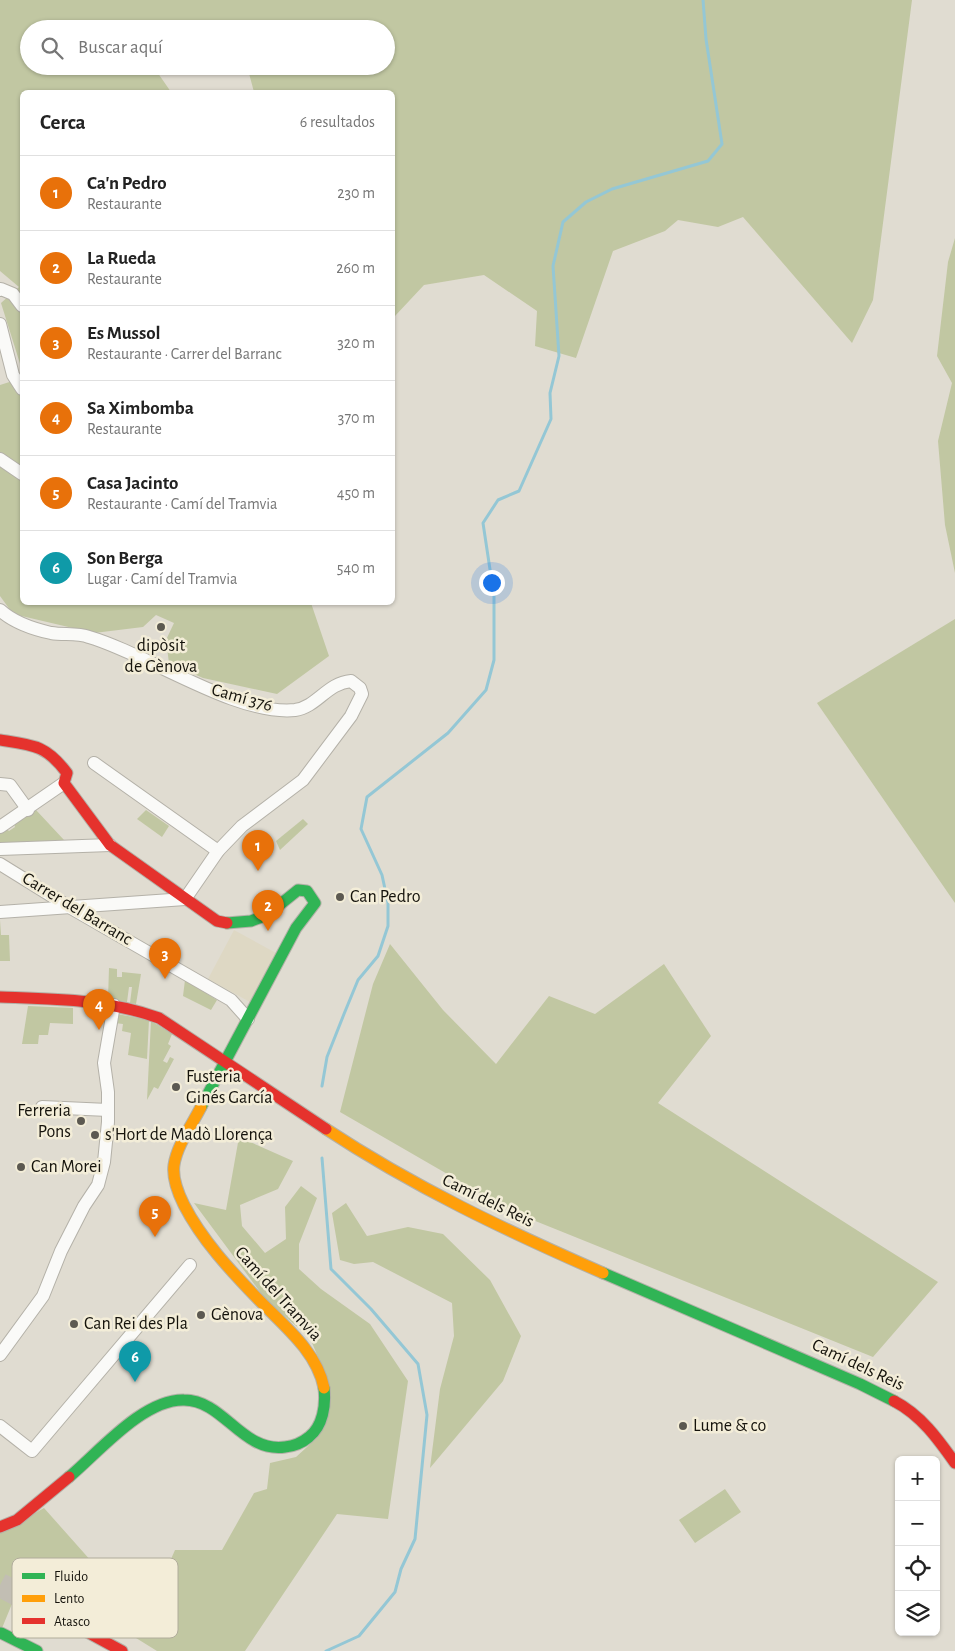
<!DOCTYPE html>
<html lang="es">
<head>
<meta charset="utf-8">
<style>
	:root { --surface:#fff; --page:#f6f6f6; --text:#222; --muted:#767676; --line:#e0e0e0; --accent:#b45309 }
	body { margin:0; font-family:"Alegreya Sans",sans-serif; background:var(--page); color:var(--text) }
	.controls { position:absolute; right:15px; bottom:15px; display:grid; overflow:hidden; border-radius:8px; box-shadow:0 1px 4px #0004 }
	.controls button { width:45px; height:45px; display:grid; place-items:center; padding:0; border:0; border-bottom:1px solid var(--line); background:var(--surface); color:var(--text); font:25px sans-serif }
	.you { position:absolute; left:491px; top:582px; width:18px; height:18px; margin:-12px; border:4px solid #fff; border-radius:50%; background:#1a73e8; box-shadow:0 0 0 8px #1a73e833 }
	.badge { display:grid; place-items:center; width:32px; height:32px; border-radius:50%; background:var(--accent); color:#fff; font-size:16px; font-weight:700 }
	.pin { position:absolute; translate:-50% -41px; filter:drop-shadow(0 1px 2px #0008) }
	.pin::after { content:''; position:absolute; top:26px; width:18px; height:15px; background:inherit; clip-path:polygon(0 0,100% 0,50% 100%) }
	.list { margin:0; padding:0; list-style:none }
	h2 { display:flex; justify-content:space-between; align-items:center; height:65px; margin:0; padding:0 20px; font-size:21px }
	h2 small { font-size:16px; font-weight:400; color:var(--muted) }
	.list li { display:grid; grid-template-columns:32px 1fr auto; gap:15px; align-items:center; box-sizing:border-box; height:75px; padding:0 20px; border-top:1px solid var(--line) }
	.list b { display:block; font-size:19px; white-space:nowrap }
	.list p { margin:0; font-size:16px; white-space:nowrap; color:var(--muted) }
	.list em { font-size:16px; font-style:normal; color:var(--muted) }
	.icon { flex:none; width:28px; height:28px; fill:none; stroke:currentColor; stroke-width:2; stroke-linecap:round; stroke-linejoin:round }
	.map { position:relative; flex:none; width:955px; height:1651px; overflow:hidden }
	.search { position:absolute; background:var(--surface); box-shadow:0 1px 4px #0004; left:20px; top:20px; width:375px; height:55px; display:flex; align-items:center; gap:12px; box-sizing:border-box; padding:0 18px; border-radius:28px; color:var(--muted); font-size:19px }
	.panel { position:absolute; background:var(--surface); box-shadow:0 1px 4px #0004; left:20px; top:90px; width:375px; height:515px; border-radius:8px }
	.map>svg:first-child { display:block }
</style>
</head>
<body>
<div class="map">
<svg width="955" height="1651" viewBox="0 0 955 1651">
	<rect width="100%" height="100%" fill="#e0dcd1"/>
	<polygon fill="#ded8c4" points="234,930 276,953 250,1002 208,979"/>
	<g fill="#c1c7a2">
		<polygon points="0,0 912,0 873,300 852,343 743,217 718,227 678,220 665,231 613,251 576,358 535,346 537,311 484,275 424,285 395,316 393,324 392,92 254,92 247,66 386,66 386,29 174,29 164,24 160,29 29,29 29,66 153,66 171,92 22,92 22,370 1,303 19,287 0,271"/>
		<polygon points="955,238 955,573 945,525 938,441 952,383 937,356 948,262"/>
		<polygon points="22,378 22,602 311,603 329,656 277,694 203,678 169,663 166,640 174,623 156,615 143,627 94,633 13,614 0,596 0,385"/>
		<polygon points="955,619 955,903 817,703"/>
		<polygon points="36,810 64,840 0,844 0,832 6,828 9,831 15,827 14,823"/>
		<polygon points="146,810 169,826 162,837 137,819"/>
		<polygon points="303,819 308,824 280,850 276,841"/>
		<polygon points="0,920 1,935 9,935 10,961 0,961"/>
		<polygon points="390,944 443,1010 496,1064 549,996 595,1014 664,964 711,1036 658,1103 938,1282 873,1357 513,1212 340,1112 373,984"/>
		<polygon points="109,968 117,969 117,977 122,977 122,972 141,974 136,1004 130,1003 132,987 129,987 127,1002 108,999"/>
		<polygon points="185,980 217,1000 211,1010 183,996"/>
		<polygon points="28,1006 73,1008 73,1024 50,1023 48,1035 39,1035 38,1044 22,1044"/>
		<polygon points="117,1014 149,1020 147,1059 128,1055 131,1033 122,1031 123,1024 115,1023"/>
		<polygon points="151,1021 172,1034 168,1044 171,1046 163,1061 167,1063 170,1057 174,1059 158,1089 154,1087 147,1100"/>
		<polygon points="239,1137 293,1161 278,1189 240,1205 242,1226 265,1253 286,1239 285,1207 301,1186 317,1198 299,1244 299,1269 321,1289 370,1324 408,1381 388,1519 337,1514 245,1651 157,1651 86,1607 23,1577 0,1633 0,1533 44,1508 92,1562 157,1591 175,1550 222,1550 254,1493 267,1489 270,1463 296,1457 318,1437 323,1369 310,1338 266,1300 194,1203 226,1210"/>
		<polygon points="346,1203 367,1236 408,1227 443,1234 490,1280 521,1336 503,1381 430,1468 440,1389 454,1336 452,1303 373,1262 354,1264 340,1260 332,1213"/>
		<polygon points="725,1489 741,1512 695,1543 679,1520"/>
	</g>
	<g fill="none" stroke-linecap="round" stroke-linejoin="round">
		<g stroke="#94c7d5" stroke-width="3">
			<polyline points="322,1086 327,1057 344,1014 358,980 378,956 388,926 388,903 382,875 361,829 367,797 448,733 486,690 494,660 494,596 483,523 498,500 519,491 551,419 550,393 559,356 553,266 563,222 586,202 612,189 708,161 722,144 706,39 703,0"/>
			<polyline points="322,1158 331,1269 371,1309 418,1364 427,1415 415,1539 401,1569 395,1592 359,1636 326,1651"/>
		</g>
		<polyline stroke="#c2beb3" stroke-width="24" stroke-dasharray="24 12" stroke-linecap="butt" points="0,1585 21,1596"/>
		<defs>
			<g id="street">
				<polyline points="0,290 1,289 13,294 22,306"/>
				<polyline points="0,324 13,375 22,389"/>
				<polyline points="0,459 22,474"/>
				<path d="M0,610c14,13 33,19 51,23 13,2 26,0 38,4 59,17 147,79 206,73 22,-3 32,-27 56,-29l9,7 2,6 -11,22 -48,64 -61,46 -24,25 -33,48 -185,13"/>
				<polyline points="94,763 218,851"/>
				<polyline points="0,784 10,785 28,810"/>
				<polyline points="0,827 64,783"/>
				<polyline points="0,849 110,845"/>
				<polyline points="0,864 71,908 231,1000 248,1019"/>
				<polyline points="42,1107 108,1110"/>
				<polyline points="0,1355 43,1296 61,1251 84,1206 98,1185 104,1162 108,1122 108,1092 104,1063 114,1005"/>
				<polyline points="0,1426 32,1451 190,1265"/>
			</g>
			<g id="fast">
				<polyline points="201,1107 296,928 315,903 307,891 298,890 267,915 251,921 227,923"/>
				<polyline points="603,1273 860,1384 894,1401"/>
				<path d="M69,1477c30,-25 74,-78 115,-77 40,0 58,53 101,47 9,-1 17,-4 24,-10 14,-11 17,-32 15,-49"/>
				<polyline points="1,1633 37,1651"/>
			</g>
			<g id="slow">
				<path d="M201,1107c-9,18 -24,38 -27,58 -2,14 4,28 10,40 18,35 46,65 73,93 25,26 60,53 67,90"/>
				<path d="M326,1129c88,58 181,102 277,144"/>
			</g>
			<g id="jam">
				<path d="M0,740c33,5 46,5 67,33l-3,10 46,62 107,76 10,2"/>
				<path d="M0,997c54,2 107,2 159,21l167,111"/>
				<path d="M894,1401c27,14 44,38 61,62"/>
				<polyline points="0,1527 17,1520 69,1477"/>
				<polyline points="21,1596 122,1651"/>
			</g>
		</defs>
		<use href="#street" stroke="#b4b1a8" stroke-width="14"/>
		<use href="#fast" stroke="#b4b1a8" stroke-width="13"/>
		<use href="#slow" stroke="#b4b1a8" stroke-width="13"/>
		<use href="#jam" stroke="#b4b1a8" stroke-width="13"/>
		<use href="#street" stroke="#fafaf8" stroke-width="12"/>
		<use href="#fast" stroke="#30b455" stroke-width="11"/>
		<use href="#slow" stroke="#ff9f0a" stroke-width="11"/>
		<use href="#jam" stroke="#e5322d" stroke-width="11"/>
	</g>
	<g fill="#5c5951" stroke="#f3edd8" stroke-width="2">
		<circle cx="161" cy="627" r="5"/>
		<circle cx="340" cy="897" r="5"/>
		<circle cx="176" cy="1087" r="5"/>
		<circle cx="81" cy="1121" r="5"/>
		<circle cx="95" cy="1135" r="5"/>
		<circle cx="21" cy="1167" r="5"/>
		<circle cx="201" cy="1315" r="5"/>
		<circle cx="74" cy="1324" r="5"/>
		<circle cx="683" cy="1426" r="5"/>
	</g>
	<g text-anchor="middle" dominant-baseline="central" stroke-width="5" stroke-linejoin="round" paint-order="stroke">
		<g font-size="18" fill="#15130c" stroke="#f3edd8" text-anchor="start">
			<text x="161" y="646" text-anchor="middle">dipòsit<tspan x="161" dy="21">de Gènova</tspan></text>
			<text x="350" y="897">Can Pedro</text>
			<text x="186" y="1077">Fusteria<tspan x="186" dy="21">Ginés García</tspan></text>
			<text x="71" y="1111" text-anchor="end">Ferreria<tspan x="71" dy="21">Pons</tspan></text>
			<text x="105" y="1135">s'Hort de Madò Llorença</text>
			<text x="31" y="1167">Can Morei</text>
			<text x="211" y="1315">Gènova</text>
			<text x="84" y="1324">Can Rei des Pla</text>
			<text x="693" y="1426">Lume &amp; co</text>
		</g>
		<g font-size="18" fill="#15130c" stroke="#f3edd8">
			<text transform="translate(242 698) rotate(16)">Camí 376</text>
			<text transform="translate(77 909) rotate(31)">Carrer del Barranc</text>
			<text transform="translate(488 1201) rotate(26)">Camí dels Reis</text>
			<text transform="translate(278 1294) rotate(48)">Camí del Tramvia</text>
			<text transform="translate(858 1365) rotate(25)">Camí dels Reis</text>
		</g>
	</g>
	<rect x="12" y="1558" width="166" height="80" rx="8" fill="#f3edd8" stroke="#b0ac9b" stroke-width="1"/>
	<rect x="22" y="1573" width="23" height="6" fill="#30b455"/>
	<rect x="22" y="1595" width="23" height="7" fill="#ff9f0a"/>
	<rect x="22" y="1618" width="23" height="6" fill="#e5322d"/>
	<g font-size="14" fill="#15130c">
		<text x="54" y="1581">Fluido</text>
		<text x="54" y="1603">Lento</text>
		<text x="54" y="1626">Atasco</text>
	</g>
</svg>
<div class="controls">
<button>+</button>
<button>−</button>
<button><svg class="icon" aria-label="locate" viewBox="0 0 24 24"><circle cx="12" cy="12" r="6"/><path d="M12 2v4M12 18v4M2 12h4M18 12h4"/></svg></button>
<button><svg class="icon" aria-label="layers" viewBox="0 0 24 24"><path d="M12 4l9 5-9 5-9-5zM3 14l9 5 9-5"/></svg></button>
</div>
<div class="you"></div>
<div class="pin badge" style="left:258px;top:871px;background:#e8710a">1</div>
<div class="pin badge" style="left:268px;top:931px;background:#e8710a">2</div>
<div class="pin badge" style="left:165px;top:979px;background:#e8710a">3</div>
<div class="pin badge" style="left:99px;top:1030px;background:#e8710a">4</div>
<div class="pin badge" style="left:155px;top:1237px;background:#e8710a">5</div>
<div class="pin badge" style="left:135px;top:1382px;background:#0f9aa8">6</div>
<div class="search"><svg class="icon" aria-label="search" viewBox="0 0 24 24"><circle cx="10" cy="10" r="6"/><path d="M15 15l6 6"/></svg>Buscar aquí</div>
<section class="panel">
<h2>Cerca<small>6 resultados</small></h2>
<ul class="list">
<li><span class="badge" style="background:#e8710a">1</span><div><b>Ca'n Pedro</b><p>Restaurante</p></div><em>230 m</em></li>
<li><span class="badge" style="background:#e8710a">2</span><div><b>La Rueda</b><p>Restaurante</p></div><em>260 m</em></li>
<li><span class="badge" style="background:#e8710a">3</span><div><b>Es Mussol</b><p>Restaurante · Carrer del Barranc</p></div><em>320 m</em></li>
<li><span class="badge" style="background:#e8710a">4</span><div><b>Sa Ximbomba</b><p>Restaurante</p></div><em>370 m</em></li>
<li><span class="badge" style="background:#e8710a">5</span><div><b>Casa Jacinto</b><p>Restaurante · Camí del Tramvia</p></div><em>450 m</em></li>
<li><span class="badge" style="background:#0f9aa8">6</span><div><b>Son Berga</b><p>Lugar · Camí del Tramvia</p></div><em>540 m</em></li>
</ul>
</section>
</div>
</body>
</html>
